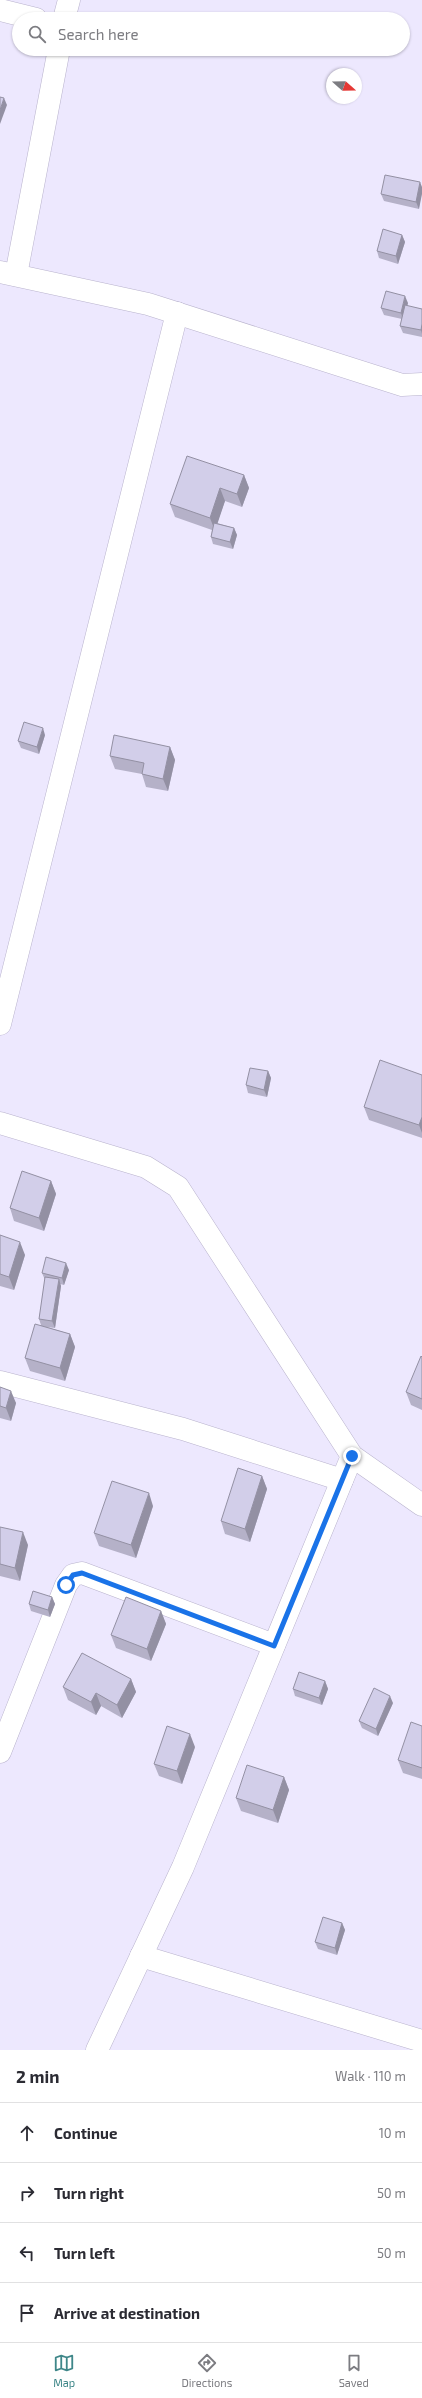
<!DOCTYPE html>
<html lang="en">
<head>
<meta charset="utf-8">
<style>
	:root { --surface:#fff; --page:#f7f7f7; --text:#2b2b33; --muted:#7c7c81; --line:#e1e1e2; --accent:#3f8789 }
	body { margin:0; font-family:"Exo 2",sans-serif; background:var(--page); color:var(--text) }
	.compass { position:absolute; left:326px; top:68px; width:36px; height:36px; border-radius:50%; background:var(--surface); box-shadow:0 1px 3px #0004; rotate:110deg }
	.stop { position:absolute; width:12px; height:12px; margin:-9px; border:3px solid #1a73e8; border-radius:50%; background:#fff }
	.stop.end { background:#1a73e8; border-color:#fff; box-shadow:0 1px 4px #0008 }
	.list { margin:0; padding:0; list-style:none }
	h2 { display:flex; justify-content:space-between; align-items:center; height:52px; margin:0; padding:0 16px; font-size:17px }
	h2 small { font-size:13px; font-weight:400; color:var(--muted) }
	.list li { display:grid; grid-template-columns:26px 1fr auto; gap:12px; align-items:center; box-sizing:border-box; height:60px; padding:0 16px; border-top:1px solid var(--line) }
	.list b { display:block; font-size:15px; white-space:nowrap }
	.list em { font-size:13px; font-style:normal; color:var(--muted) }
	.icon { flex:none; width:22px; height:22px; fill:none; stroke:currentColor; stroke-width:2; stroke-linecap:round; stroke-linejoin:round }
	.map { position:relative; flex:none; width:422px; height:2050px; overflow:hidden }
	.search { position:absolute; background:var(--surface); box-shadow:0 1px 3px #0004; left:12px; right:12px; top:12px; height:44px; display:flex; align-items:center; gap:10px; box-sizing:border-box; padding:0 14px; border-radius:22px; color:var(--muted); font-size:15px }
	.sheet { height:292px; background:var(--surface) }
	nav { display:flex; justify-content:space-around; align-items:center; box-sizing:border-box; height:56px; border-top:1px solid var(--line); background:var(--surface); font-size:11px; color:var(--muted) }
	nav a { display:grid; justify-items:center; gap:2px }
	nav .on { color:var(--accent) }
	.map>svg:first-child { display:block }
</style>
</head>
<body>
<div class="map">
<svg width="422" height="2050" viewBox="0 0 422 2050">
	<rect width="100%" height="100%" fill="#ede8fe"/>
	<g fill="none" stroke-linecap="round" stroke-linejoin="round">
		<defs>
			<g id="minor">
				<polyline points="0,10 36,19"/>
				<polyline points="64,19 69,0"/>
				<polyline points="0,272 148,304 402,385 422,384"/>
				<polyline points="16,275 59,49"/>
				<polyline points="0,1024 177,313"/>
				<polyline points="0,1123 146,1167 178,1187 352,1456 422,1505"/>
				<polyline points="0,1382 183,1429 342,1480"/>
				<polyline points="0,1752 66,1585 73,1575 82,1573 274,1645"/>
				<polyline points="141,1956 422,2041"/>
				<polyline points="97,2050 183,1867 352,1456"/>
			</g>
		</defs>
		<use href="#minor" stroke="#b9b3cd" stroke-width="23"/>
		<use href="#minor" stroke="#fff" stroke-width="22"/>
	</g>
	<g fill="#b5b1c8">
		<polygon points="420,182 419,209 384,201 381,194"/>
		<polygon points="402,235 405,242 398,264 379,258 377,251"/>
		<polygon points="408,303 407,306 422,309 422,337 403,333 400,326 402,319 384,315 381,308"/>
		<polygon points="244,475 249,488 242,507 225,501 217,523 234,528 237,535 233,549 213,544 211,537 212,530 175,517 170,504"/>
		<polygon points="45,735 39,754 21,748 18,741"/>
		<polygon points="170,747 175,760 168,791 146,787 142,774 115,769 110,756"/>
		<polygon points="268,1071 271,1078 267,1097 248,1093 246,1085"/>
		<polygon points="422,1075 422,1138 369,1120 364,1107"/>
		<polygon points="51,1181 56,1194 44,1231 14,1221 10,1208"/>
		<polygon points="0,1235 25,1255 14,1290 0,1286"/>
		<polygon points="69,1270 64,1285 60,1284 61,1286 55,1328 47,1327 70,1334 75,1347 65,1381 30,1371 25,1358 41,1325 39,1319 45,1280 42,1273"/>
		<polygon points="422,1357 422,1410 411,1405 406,1392"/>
		<polygon points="0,1387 16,1403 11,1421 0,1418"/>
		<polygon points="262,1476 267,1489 250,1542 225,1534 221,1521"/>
		<polygon points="153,1506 136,1558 99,1546 94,1533"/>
		<polygon points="0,1527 28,1545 20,1581 0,1576"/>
		<polygon points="52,1597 55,1604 50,1617 31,1611 29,1604"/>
		<polygon points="161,1611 166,1624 151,1661 116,1648 111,1635"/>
		<polygon points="131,1679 136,1692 122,1718 101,1706 96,1715 68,1700 63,1687"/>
		<polygon points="325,1681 328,1689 322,1705 295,1696 293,1689"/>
		<polygon points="393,1703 378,1736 362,1728 359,1721"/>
		<polygon points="422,1726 422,1779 403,1773 398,1760"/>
		<polygon points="195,1747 182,1784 159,1776 154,1764"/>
		<polygon points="284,1777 289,1790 278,1823 241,1811 236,1798"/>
		<polygon points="342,1923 345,1930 337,1955 318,1949 315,1942"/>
	</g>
	<g fill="#9390a3">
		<polygon points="4,98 7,105 0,124 0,110"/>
		<polygon points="420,182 422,187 422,194 419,209 416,202"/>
		<polygon points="402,235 405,242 398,264 396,256"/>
		<polygon points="405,296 408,303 403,320 401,313"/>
		<polygon points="422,324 422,334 421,330"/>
		<polygon points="244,475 249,488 242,507 237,494"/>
		<polygon points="220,488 225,501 215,531 210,518"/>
		<polygon points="234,528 237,535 233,549 230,542"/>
		<polygon points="43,728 45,735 39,754 37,747"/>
		<polygon points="170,747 175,760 168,791 163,779"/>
		<polygon points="268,1071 271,1078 267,1097 264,1090"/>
		<polygon points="422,1117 422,1133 419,1125"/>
		<polygon points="51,1181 56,1194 44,1231 39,1218"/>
		<polygon points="20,1242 25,1255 14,1290 9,1277"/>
		<polygon points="66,1263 69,1270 64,1285 62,1278"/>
		<polygon points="59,1279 61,1286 55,1328 52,1321"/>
		<polygon points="70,1334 75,1347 65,1381 60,1368"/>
		<polygon points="11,1391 16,1403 11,1421 6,1408"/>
		<polygon points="262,1476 267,1489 250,1542 245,1529"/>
		<polygon points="149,1493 153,1506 136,1558 131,1545"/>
		<polygon points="23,1532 28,1545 20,1581 15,1568"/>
		<polygon points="52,1597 55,1604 50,1617 48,1610"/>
		<polygon points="161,1611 166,1624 151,1661 147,1649"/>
		<polygon points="131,1679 136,1692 122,1718 117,1705"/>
		<polygon points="325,1681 328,1689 322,1705 319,1698"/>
		<polygon points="96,1693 101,1706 96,1715 91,1702"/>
		<polygon points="390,1696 393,1703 378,1736 376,1729"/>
		<polygon points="190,1734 195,1747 182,1784 177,1771"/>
		<polygon points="284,1777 289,1790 278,1823 273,1810"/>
		<polygon points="342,1923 345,1930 337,1955 335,1948"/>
	</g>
	<g fill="#d2cee9" stroke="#9390a3">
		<polygon points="0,97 4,98 0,110"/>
		<polygon points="385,175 420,182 416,202 381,194"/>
		<polygon points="383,229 402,235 396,256 377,251"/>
		<polygon points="386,291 405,296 401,313 381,308"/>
		<polygon points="405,305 422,309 422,324 421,330 400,326"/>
		<polygon points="187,456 244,475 237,494 220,488 210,518 170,504"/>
		<polygon points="214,523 234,528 230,542 211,537"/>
		<polygon points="24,722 43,728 37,747 18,741"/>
		<polygon points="114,735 170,747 163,779 142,774 144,763 110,756"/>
		<polygon points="380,1060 422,1075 422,1117 419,1125 364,1107"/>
		<polygon points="250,1068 268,1071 264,1090 246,1085"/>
		<polygon points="22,1171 51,1181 39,1218 10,1208"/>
		<polygon points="0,1235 20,1242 9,1277 0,1274"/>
		<polygon points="46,1257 66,1263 62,1278 42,1273"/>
		<polygon points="45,1277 59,1279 52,1321 39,1319"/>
		<polygon points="35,1324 70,1334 60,1368 25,1358"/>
		<polygon points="421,1356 422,1357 422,1399 406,1392"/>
		<polygon points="0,1387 11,1391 6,1408 0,1406"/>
		<polygon points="238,1468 262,1476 245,1529 221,1521"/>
		<polygon points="112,1481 149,1493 131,1545 94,1533"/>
		<polygon points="0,1527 23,1532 15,1568 0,1564"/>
		<polygon points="33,1591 52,1597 48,1610 29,1604"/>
		<polygon points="126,1597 161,1611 147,1649 111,1635"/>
		<polygon points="82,1653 131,1679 117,1705 96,1693 91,1702 63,1687"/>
		<polygon points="299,1672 325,1681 319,1698 293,1689"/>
		<polygon points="374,1688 390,1696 376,1729 359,1721"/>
		<polygon points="411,1722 422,1726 422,1768 398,1760"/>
		<polygon points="167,1726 190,1734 177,1771 154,1764"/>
		<polygon points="247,1765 284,1777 273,1810 236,1798"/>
		<polygon points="323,1917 342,1923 335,1948 315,1942"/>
	</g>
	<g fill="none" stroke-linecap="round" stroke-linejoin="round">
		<polyline stroke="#1a73e8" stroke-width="5" points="66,1585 73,1575 82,1573 274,1646 352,1456"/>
	</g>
</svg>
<svg class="compass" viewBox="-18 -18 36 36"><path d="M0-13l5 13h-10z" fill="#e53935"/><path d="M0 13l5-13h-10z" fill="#7c7c81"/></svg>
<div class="stop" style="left:66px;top:1585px"></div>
<div class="stop end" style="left:352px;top:1456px"></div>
<div class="search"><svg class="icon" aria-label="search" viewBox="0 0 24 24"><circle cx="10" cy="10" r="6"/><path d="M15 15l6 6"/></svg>Search here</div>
</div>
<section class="sheet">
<h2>2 min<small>Walk · 110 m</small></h2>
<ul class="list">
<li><svg class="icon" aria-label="ahead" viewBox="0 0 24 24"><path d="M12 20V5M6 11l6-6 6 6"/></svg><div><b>Continue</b></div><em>10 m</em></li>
<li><svg class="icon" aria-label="right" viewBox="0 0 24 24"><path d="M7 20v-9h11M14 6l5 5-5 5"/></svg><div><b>Turn right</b></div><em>50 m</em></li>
<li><svg class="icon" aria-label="left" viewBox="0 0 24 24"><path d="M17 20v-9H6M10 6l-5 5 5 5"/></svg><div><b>Turn left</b></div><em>50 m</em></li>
<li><svg class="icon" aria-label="arrive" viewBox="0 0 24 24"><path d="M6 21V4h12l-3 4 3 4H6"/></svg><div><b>Arrive at destination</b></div></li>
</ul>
</section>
<nav>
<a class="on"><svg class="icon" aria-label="map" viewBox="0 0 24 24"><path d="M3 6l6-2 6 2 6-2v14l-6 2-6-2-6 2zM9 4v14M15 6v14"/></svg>Map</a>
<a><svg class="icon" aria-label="directions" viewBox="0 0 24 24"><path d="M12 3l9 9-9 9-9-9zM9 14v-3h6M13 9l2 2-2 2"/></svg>Directions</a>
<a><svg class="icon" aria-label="saved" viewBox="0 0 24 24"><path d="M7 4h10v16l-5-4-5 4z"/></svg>Saved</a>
</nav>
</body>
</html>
